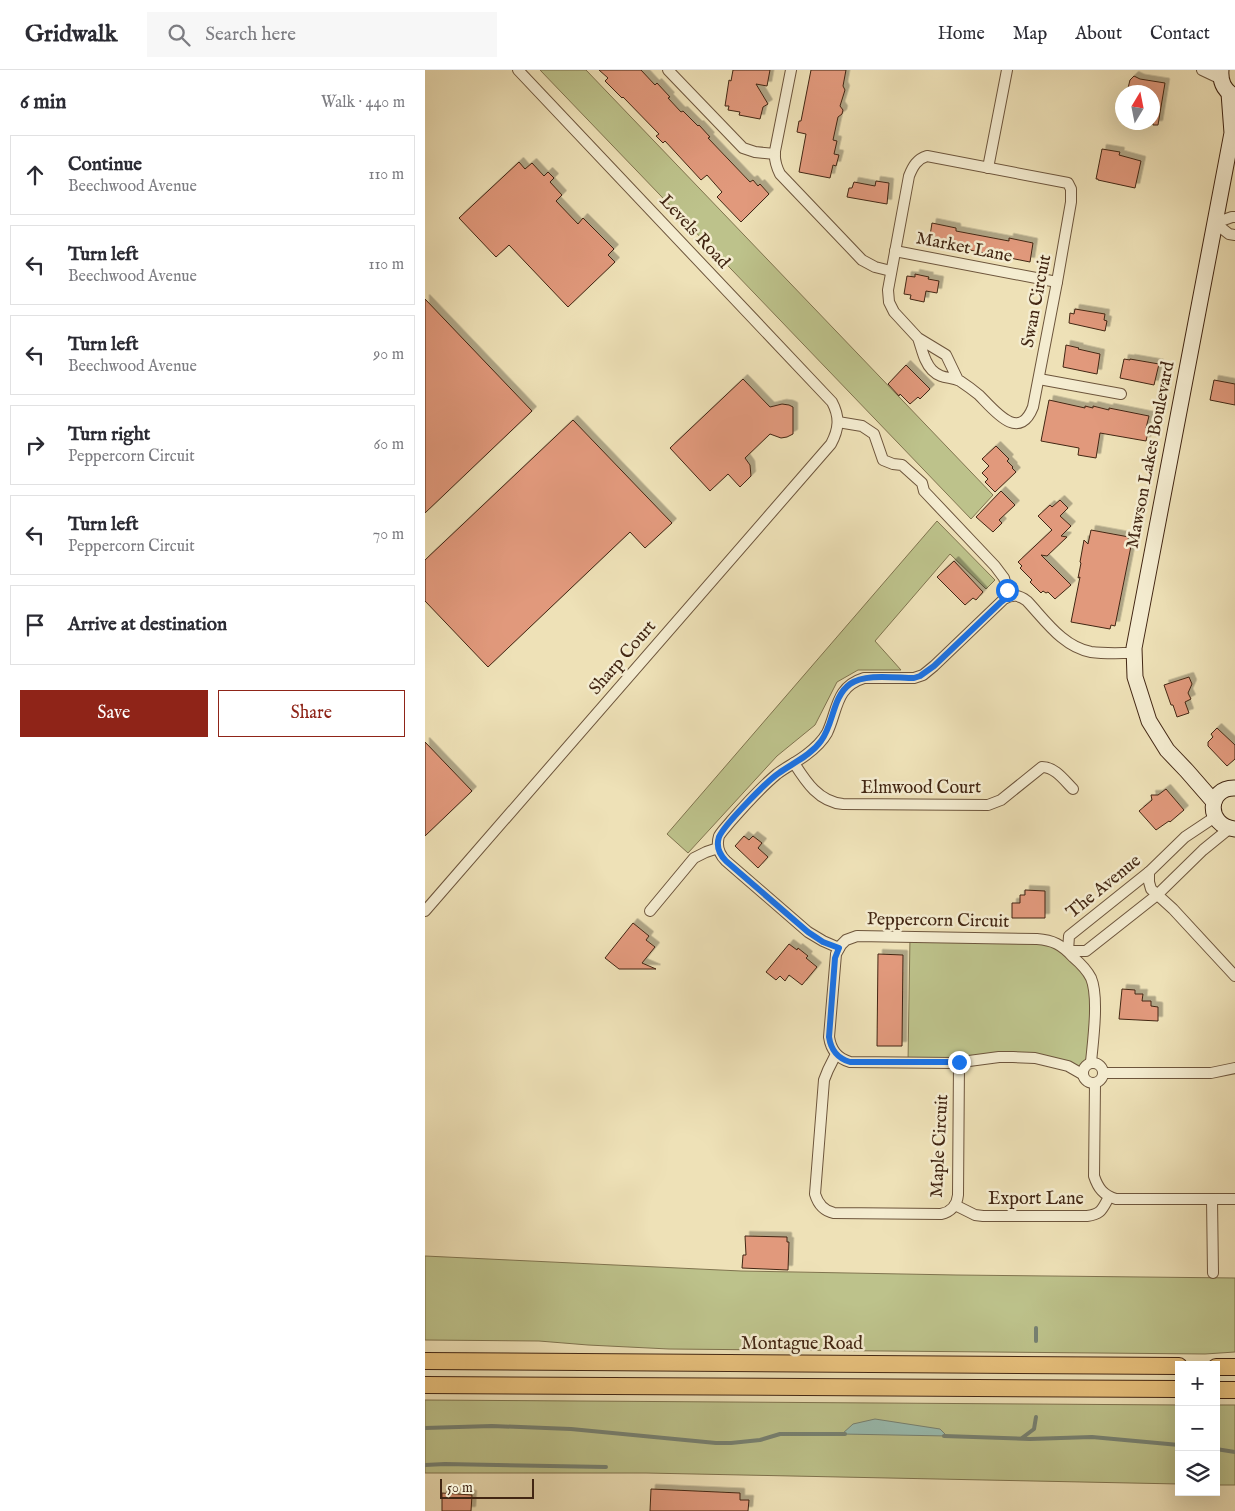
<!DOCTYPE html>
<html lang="en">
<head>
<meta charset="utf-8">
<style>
	:root { --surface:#fff; --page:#f7f7f7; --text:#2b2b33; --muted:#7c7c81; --line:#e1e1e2; --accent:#8f2418 }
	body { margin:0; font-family:"IM FELL English",serif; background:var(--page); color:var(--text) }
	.controls { position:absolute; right:15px; bottom:15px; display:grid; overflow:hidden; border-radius:0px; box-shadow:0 5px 20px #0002 }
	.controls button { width:45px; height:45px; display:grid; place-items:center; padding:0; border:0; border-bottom:1px solid var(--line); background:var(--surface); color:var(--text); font:25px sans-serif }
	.compass { position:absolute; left:690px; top:15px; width:45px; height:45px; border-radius:50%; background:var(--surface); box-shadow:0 5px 20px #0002; rotate:10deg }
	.scale { position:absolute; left:15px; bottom:12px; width:94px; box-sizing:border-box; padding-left:5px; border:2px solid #422613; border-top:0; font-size:14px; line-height:18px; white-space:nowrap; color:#422613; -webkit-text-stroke:4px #f4ecd0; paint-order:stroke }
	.stop { position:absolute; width:15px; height:15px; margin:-11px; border:4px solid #1a73e8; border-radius:50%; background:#fff }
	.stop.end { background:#1a73e8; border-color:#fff; box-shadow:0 1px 5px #0008 }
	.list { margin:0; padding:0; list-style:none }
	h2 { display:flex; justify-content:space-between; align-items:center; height:65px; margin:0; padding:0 20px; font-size:21px }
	h2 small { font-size:16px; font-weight:400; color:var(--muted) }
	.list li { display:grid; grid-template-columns:32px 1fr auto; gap:15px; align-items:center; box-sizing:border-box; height:80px; margin:0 10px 10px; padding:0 10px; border:1px solid var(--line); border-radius:0px }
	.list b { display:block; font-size:19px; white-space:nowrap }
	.list p { margin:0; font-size:16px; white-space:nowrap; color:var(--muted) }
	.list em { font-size:16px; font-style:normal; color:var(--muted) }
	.actions { display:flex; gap:10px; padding:15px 20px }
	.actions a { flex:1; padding:11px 0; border:1px solid var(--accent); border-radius:0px; text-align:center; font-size:18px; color:var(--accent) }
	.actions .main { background:var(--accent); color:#fff }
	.icon { flex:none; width:28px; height:28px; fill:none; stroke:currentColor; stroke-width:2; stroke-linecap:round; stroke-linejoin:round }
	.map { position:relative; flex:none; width:810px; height:1441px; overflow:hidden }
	header { display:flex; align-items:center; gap:30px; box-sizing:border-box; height:70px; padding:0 25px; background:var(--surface); border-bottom:1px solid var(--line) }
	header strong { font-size:24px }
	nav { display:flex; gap:28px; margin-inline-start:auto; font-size:18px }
	.search { width:350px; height:45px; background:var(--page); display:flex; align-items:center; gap:12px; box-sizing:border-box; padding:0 18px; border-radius:0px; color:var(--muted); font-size:19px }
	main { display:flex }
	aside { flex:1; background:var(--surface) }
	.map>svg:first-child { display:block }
</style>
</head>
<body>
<header>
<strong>Gridwalk</strong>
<div class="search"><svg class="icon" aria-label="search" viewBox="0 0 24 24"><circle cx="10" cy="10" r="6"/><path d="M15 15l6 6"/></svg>Search here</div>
<nav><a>Home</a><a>Map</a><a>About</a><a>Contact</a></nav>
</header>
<main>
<aside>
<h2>6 min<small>Walk · 440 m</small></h2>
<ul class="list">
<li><svg class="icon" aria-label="ahead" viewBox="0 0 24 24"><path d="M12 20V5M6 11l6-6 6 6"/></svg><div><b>Continue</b><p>Beechwood Avenue</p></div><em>110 m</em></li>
<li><svg class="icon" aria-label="left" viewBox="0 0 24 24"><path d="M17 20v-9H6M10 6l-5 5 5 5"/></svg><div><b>Turn left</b><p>Beechwood Avenue</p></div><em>110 m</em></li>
<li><svg class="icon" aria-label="left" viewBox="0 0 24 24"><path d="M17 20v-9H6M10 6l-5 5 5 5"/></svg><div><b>Turn left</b><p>Beechwood Avenue</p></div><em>90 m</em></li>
<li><svg class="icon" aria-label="right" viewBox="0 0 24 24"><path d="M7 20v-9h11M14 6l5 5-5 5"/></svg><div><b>Turn right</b><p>Peppercorn Circuit</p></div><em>60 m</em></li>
<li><svg class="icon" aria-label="left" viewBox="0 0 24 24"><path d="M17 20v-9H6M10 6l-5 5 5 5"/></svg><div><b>Turn left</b><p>Peppercorn Circuit</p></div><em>70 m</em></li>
<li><svg class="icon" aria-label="arrive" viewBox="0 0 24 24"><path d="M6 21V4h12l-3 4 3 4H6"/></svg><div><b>Arrive at destination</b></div></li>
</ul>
<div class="actions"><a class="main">Save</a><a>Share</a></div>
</aside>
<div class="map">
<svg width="810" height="1441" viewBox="0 0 810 1441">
	<defs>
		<filter id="shadow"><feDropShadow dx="4.5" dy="-4.5" stdDeviation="0" flood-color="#0004"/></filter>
	</defs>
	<rect width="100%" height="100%" fill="#eee1b7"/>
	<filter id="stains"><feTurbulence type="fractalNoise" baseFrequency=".004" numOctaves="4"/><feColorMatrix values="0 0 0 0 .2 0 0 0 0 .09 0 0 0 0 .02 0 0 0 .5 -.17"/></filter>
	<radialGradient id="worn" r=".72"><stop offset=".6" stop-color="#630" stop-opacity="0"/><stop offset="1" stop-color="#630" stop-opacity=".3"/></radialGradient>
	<g fill="#bdc28b" stroke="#80744f">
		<polygon points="115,0 161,0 568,425 546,449"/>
		<polygon points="512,451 570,510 561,519 525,484 450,571 476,600 433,600 412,612 390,655 352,686 263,783 242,764"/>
		<polygon points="485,867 623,870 668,912 662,994 658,1000 610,988 483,992"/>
		<polygon points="0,1186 316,1201 531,1205 810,1208 810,1282 780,1284 244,1279 163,1275 114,1271 0,1270"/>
		<polygon points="0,1330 754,1335 754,1414 221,1403 0,1403"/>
		<rect x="791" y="1335" width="19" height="80"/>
	</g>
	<polygon fill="#99bdb2" stroke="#768172" points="450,1349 515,1359 522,1366 417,1364 428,1354"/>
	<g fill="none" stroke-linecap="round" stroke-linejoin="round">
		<g stroke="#768172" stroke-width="4">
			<polyline points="611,1271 611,1258"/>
			<polyline points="0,1358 67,1356 146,1359 291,1373 306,1373 335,1370 355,1364 420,1364"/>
			<polyline points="519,1366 605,1369 667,1367 754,1375"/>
			<polyline points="597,1368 609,1359 611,1347"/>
			<polyline points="791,1379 810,1382"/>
			<polyline points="0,1395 20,1394 181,1397"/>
		</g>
	</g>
	<g fill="#e1997c" stroke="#422613" filter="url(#shadow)">
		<polygon points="174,0 216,0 230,15 232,13 245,27 243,28 256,42 258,41 273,56 274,55 285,67 283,68 325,112 328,110 333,116 335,114 344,124 316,152 292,127 297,122 282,105 276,110 240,71 238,73 231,66 234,64 198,27 197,28 180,11 183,8"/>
		<polygon points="308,0 345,0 342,16 331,14 343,34 338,37 335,49 314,45 315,42 303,40 304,36 300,36 304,10 306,11"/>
		<polygon points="386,0 421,0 418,16 420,20 415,36 418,40 417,44 413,47 408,70 412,71 409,84 414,85 411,96 408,95 405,108 374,102 381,64 372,62 374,51 376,51"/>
		<polygon points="709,6 715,9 740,13 733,55 728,55 728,22 702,22 705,10"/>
		<polygon points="677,79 695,82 694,85 716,91 710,118 673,110 673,109 671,109"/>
		<polygon points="94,92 100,99 107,93 119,106 123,102 129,108 125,112 137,125 131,131 153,154 158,148 189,179 183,185 190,192 143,237 84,175 71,187 34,148"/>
		<polygon points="451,111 464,113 462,134 422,127 424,118 427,118 429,112 450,116"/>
		<polygon points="507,153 531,158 531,161 584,171 584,168 608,173 605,192 504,172"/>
		<polygon points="490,204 504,207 503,209 514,211 512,223 501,221 499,232 485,229 486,225 479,224 482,206 490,207"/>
		<polygon points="0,229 107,341 0,443"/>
		<polygon points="650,239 680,244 679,250 682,251 680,261 644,253 645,243 649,244"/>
		<polygon points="641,275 654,278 653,279 675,284 672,304 638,297"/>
		<polygon points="699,289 705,290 705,289 734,294 729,315 695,308"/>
		<polygon points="481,295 505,319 495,329 493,327 485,334 475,324 474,326 463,314"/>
		<polygon points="318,309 345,337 357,334 364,335 368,337 368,364 362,367 356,368 345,364 320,388 325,395 326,406 315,417 303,404 285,421 245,378"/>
		<polygon points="789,310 810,314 810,335 785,330"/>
		<polygon points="624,330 660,338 660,336 668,338 668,336 684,340 684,338 724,346 721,358 724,358 721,371 675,363 671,388 653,385 654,378 616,371"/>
		<polygon points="148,350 247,453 220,478 205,462 63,597 0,531 0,490"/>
		<polygon points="571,376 584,389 582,391 588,397 587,398 591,402 570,422 560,412 563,409 557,403 564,396 557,389"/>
		<polygon points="576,421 590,435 574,450 577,453 568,462 551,447"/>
		<polygon points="635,430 643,438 635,446 646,456 636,466 642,467 622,486 616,485 646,515 630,529 623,522 621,523 618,521 616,523 605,512 607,510 595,498 597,496 593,492 627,460 613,446 625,435 627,437"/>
		<polygon points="666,460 704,467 703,469 707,471 690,556 686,555 685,559 646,552 655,507 653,508 656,493 655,492 659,470 663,474"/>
		<polygon points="529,491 558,522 551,530 548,528 540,535 512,507"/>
		<polygon points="764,607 767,614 763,623 766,629 760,632 764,643 752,647 748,635 746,635 739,615"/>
		<polygon points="792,658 810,675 810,689 802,696 783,676 783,672 788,667 786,664"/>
		<polygon points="0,672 47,721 0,766"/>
		<polygon points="741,719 759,740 745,752 744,751 731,760 714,741 727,730 726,725 733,725"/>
		<polygon points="319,766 324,770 328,766 337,773 333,778 343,787 333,798 310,776"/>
		<polygon points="600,820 620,821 620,848 587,848 587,833 595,833 595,825 600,825"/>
		<polygon points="208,853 224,866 221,870 230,877 217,893 231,899 194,899 180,888"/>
		<polygon points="364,874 372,880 373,878 383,886 381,888 392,897 377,915 364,905 360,911 355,906 351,910 341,902"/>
		<polygon points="453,884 478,885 477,976 452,976"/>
		<polygon points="697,919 710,920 710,924 718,924 717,931 726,931 726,936 733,937 733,951 694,949"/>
		<polygon points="320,1166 362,1167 362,1172 364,1172 363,1200 317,1198 318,1185 321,1185"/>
		<polygon points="226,1419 315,1423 315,1430 324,1430 323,1441 225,1441"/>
		<polygon points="17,1423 47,1425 46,1441 17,1441"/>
	</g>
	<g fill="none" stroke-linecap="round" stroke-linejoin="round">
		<defs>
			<g id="street">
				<polyline points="243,0 318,78 330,82 350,84"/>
				<path d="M366,0l-16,81c-1,9 1,15 5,23l82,86 13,7 16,4"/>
				<polyline points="777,0 796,9"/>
				<polyline points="563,98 582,0"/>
				<polyline points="790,153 804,164 810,165"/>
				<polyline points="790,153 807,147 810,147"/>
				<polyline points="470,181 632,212"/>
				<path d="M493,268c4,11 6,24 14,32 10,10 18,6 28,11 6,4 13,9 19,14 15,15 40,48 54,12l24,-125 14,-80v-13l-3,-6 -141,-27c-10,3 -14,10 -18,20l-21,114 1,12 5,10 24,26 28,17 12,25"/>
				<polyline points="614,309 696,324"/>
				<polyline points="413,352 437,356 449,364 458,390 468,394 477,395 497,413 499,421 570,496 579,508 584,526"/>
				<path d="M369,693c12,19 25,39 49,41l145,1 13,-5 41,-33c13,0 22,13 31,22"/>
				<polyline points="790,747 760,767 724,802 644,866 643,881 661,881 732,825 778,780 805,758"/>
				<polyline points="724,802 724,812 726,819 748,839 810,906"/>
				<path d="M0,841l406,-467c8,-15 9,-27 1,-42l-314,-332"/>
				<polyline points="225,841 269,788 281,782 293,778"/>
				<path d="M414,878l-16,-7 -15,-9 -82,-71c-7,-7 -10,-15 -7,-25 3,-5 8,-10 12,-15 14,-16 29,-33 46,-47 9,-7 20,-12 29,-19 8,-6 16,-13 21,-22 11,-23 8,-46 37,-55h50l9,-3 11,-9 70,-67c9,-5 16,-4 23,2 18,19 36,46 64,51 14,2 29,1 43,1"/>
				<path d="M411,984l-8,16 -4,10 -9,114c3,10 9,17 19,19l107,1c10,-2 16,-9 17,-19l1,-133"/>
				<circle cx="668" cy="1003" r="10"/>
				<polyline points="678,1003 786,1003 810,998"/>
				<path d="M657,1004l-14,-8 -33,-8 -22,-1h-14l-45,6 -104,-1c-13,-4 -19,-12 -21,-25l7,-83 5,-9 5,-5 11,-4 180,3c16,1 25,6 36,18 7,6 14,13 18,21 8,19 2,63 0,84"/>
				<path d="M670,1013l-1,93c4,12 9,19 22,23h119"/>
				<polyline points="787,1129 788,1203"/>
				<path d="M530,1135l20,10 8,1h104c15,-2 15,-7 22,-19"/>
			</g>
			<g id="secondary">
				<path d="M796,0c-1,12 3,21 14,26"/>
				<path d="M810,718c-28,-1 -30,38 0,41"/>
				<polyline points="789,732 762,701 742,680 724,651 710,607 709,578 807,63 804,23"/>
			</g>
			<g id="primary">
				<polyline points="0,1291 754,1296"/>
				<polyline points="791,1297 810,1297"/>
				<polyline points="0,1315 754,1319"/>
				<polyline points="791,1320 810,1320"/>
			</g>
		</defs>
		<use href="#street" stroke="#6d553c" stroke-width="12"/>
		<use href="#secondary" stroke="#422613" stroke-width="17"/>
		<use href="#primary" stroke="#422613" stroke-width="18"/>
		<use href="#street" stroke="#f4ecd0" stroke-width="10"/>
		<use href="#secondary" stroke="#f4ecd0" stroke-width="15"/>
		<use href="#primary" stroke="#e7c07c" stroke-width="16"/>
	</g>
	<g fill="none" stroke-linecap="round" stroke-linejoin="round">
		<path stroke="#1a73e8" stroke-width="6" d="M534,992h-109c-13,-4 -19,-12 -21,-25l6,-79 4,-10 -16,-6 -15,-10 -82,-71c-7,-7 -10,-15 -7,-24 5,-12 48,-56 60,-64 14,-10 32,-18 42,-32 13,-17 11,-44 29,-57 15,-11 46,-6 64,-6l6,-2 14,-10 67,-64 8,-6 -2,-6"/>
	</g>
	<g text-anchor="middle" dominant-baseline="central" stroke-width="5" stroke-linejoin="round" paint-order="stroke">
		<g font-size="18" fill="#422613" stroke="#f4ecd0">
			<text transform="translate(269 162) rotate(47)">Levels Road</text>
			<text transform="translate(539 178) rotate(11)">Market Lane</text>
			<text transform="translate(612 231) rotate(-79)">Swan Circuit</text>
			<text transform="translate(726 385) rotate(-79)">Mawson Lakes Boulevard</text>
			<text transform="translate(198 588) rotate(-49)">Sharp Court</text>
			<text x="496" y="718">Elmwood Court</text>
			<text transform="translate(679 817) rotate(-39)">The Avenue</text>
			<text transform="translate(513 851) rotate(1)">Peppercorn Circuit</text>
			<text transform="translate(515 1076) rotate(-87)">Maple Circuit</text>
			<text x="611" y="1129">Export Lane</text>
			<text x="377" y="1274">Montague Road</text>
		</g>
	</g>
	<rect width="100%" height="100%" filter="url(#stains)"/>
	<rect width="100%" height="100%" fill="url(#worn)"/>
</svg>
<div class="controls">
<button>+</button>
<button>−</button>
<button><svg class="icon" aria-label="layers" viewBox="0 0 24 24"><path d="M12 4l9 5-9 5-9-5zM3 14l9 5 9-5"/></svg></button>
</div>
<svg class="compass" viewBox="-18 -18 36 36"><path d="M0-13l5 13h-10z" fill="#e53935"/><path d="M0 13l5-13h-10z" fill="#7c7c81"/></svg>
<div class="scale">50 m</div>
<div class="stop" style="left:582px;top:520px"></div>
<div class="stop end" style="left:534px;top:992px"></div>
</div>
</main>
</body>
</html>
